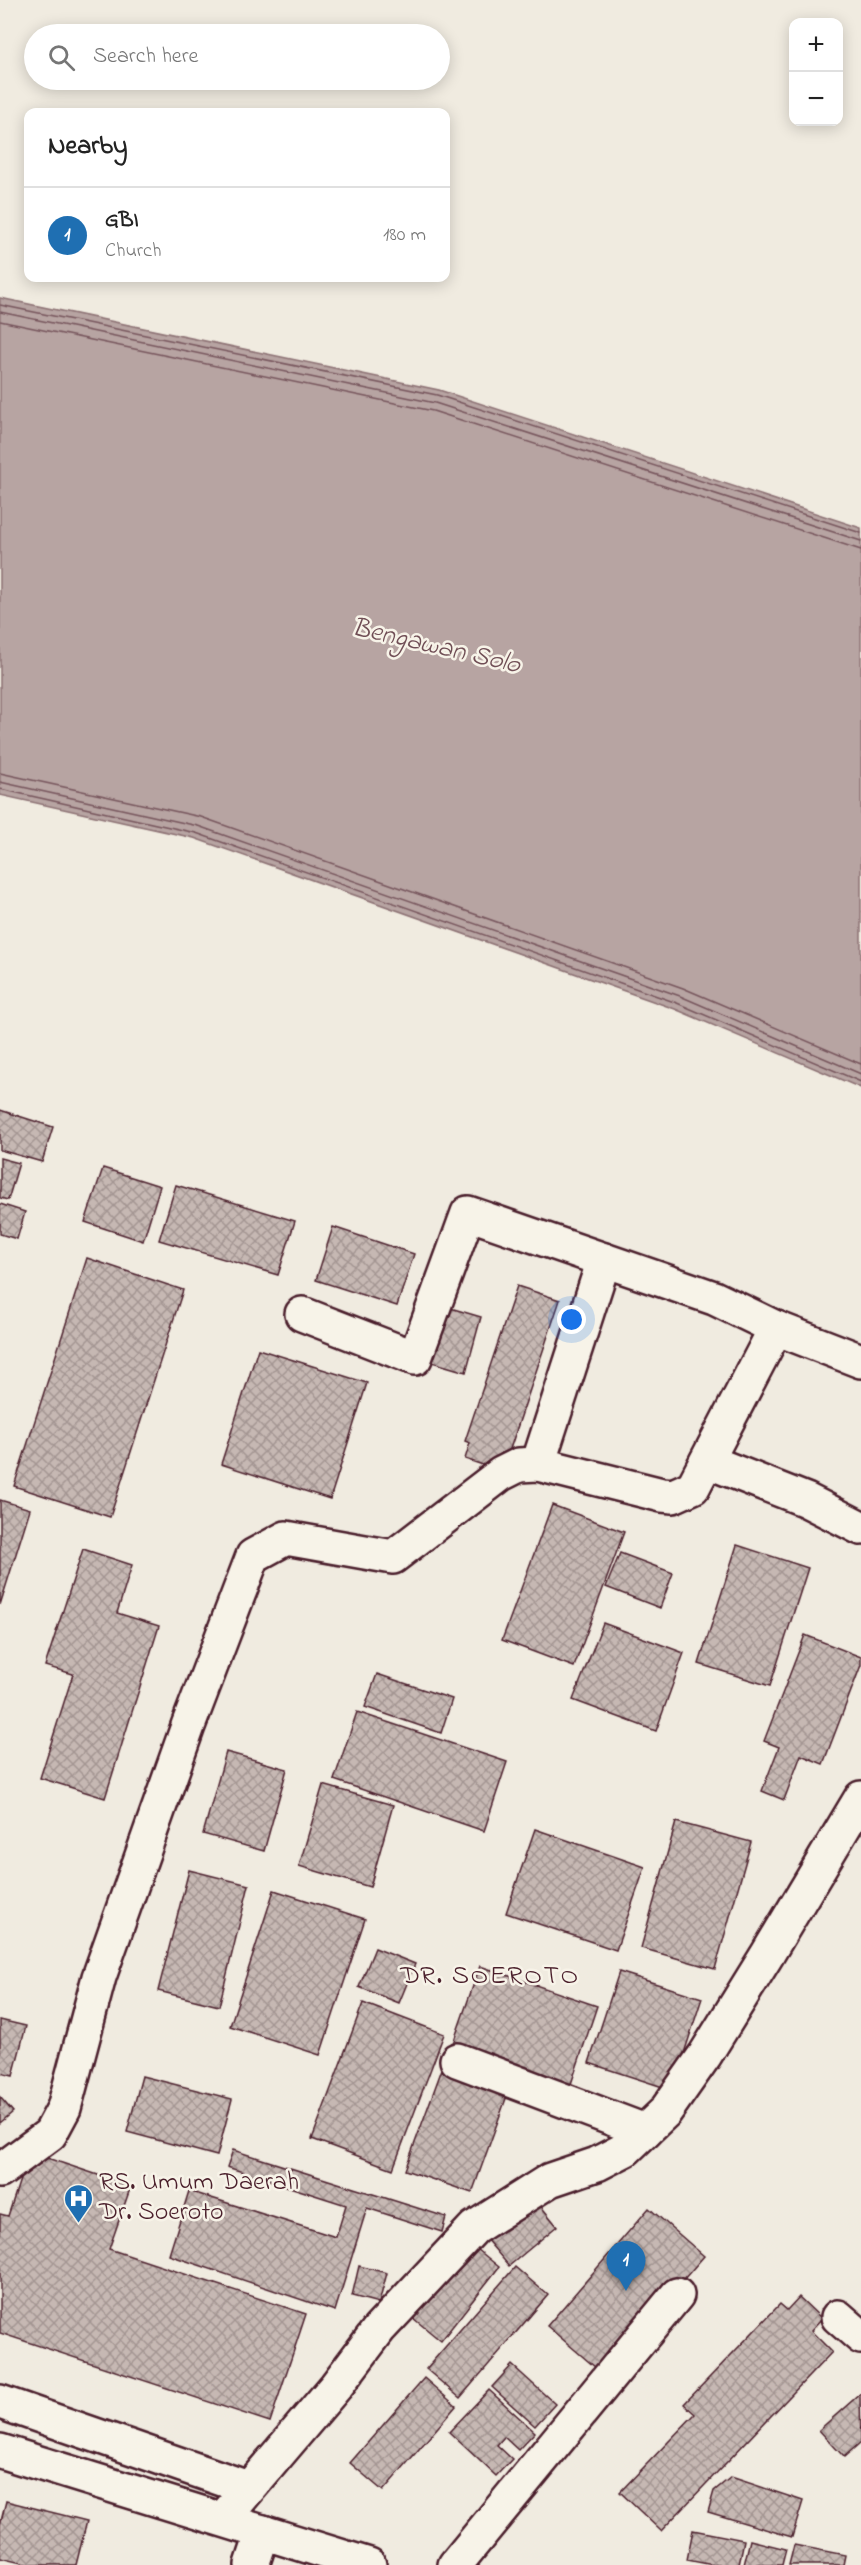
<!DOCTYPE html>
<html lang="en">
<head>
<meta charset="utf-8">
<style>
	:root { --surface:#fff; --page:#f2f2f2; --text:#222; --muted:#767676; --line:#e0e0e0; --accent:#1f6fb2 }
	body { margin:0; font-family:"Indie Flower",sans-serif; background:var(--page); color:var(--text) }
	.controls { position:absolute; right:18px; top:18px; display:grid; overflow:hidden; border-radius:12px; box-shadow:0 3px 15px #0003 }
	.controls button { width:54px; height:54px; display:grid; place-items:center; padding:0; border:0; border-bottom:2px solid var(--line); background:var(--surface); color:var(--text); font:30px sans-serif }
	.you { position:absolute; left:572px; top:1320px; width:21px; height:21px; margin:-15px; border:4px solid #fff; border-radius:50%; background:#1a73e8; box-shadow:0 0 0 9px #1a73e833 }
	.badge { display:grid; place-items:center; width:39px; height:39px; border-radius:50%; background:var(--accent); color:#fff; font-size:20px; font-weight:700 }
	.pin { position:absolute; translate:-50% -50px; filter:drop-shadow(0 2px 3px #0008) }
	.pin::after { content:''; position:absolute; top:32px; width:21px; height:18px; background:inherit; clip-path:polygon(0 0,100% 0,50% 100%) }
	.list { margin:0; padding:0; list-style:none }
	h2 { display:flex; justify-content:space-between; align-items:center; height:78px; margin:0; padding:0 24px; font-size:26px }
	h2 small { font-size:20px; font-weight:400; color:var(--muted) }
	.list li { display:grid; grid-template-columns:39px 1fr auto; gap:18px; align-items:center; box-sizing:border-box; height:96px; padding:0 24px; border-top:2px solid var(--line) }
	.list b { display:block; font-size:22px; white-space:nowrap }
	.list p { margin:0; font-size:20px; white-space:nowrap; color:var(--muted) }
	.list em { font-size:20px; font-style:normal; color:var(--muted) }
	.icon { flex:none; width:33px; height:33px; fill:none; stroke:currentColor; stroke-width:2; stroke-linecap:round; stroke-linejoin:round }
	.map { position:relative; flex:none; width:861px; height:2565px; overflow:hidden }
	.search { position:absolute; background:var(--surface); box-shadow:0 3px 15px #0003; left:24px; top:24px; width:426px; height:66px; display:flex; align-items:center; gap:15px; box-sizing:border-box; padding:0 21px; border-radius:33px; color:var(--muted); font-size:22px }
	.panel { position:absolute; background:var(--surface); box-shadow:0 3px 15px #0003; left:24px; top:108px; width:426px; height:174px; border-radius:12px }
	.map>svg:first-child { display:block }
</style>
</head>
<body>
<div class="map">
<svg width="861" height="2565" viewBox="0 0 861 2565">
	<defs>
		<pattern id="building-cross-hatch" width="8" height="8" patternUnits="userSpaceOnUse" patternTransform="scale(1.5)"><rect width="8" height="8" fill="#c6b8b3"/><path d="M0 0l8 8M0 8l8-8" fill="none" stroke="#a39592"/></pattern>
	</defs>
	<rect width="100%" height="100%" fill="#f0ebe0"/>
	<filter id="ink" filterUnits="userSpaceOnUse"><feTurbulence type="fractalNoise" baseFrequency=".0167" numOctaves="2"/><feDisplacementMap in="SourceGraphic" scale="12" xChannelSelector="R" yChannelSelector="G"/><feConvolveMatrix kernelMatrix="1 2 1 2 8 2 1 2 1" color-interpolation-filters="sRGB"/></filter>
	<g filter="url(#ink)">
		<polygon fill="#b7a4a2" stroke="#8b6f72" stroke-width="1.5" points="0,298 439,390 861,528 861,1088 675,1009 194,838 0,795"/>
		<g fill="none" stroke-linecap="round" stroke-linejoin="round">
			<g stroke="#76545b" stroke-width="1.5">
				<polyline points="0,305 437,395 861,533"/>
				<polyline points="0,312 435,403 861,541"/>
				<polyline points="0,321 433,411 861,550"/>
				<polyline points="0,773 201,817 683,988 861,1064"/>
				<polyline points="0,782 198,826 680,996 861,1074"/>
				<polyline points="0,789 196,833 677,1003 861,1082"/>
			</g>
		</g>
		<g fill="url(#building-cross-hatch)" stroke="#4a1f2b" stroke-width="1.5">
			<polygon points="0,1110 53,1127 42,1162 0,1150"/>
			<polygon points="0,1158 19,1163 8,1200 0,1198"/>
			<polygon points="103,1168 160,1186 143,1241 85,1222"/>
			<polygon points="176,1185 295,1221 278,1275 159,1240"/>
			<polygon points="0,1204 25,1212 17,1239 0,1234"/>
			<polygon points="333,1227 414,1254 397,1306 316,1280"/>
			<polygon points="87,1258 183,1290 110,1517 14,1486"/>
			<polygon points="517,1286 560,1300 508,1455 501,1453 495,1469 465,1459 470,1443 465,1441"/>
			<polygon points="447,1307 481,1317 466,1372 432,1362"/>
			<polygon points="258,1349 367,1383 330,1499 221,1464"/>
			<polygon points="0,1500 30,1509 0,1605"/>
			<polygon points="552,1505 624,1532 574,1667 502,1640"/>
			<polygon points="737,1545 808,1568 770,1686 699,1664"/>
			<polygon points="83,1549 132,1565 117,1613 159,1626 105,1798 40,1778 73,1674 45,1666"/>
			<polygon points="620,1553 673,1573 660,1608 606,1587"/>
			<polygon points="603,1623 684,1653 656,1731 573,1700"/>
			<polygon points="805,1635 861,1657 861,1665 823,1764 801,1755 784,1800 762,1791 779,1747 764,1741"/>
			<polygon points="377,1674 452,1699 441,1733 365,1707"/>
			<polygon points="357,1712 507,1762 484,1831 334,1780"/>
			<polygon points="226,1752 287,1769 264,1851 203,1834"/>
			<polygon points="323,1785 393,1805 370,1887 299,1866"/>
			<polygon points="676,1822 751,1842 715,1969 641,1948"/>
			<polygon points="535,1829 645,1867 616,1950 506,1913"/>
			<polygon points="189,1870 249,1885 219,2006 158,1991"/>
			<polygon points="274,1890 365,1919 320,2055 230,2026"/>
			<polygon points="375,1948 415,1964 399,2003 359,1987"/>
			<polygon points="480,1966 597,2006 569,2090 451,2049"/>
			<polygon points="619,1972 702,1998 672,2090 589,2063"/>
			<polygon points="363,2003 444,2034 393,2169 312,2139"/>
			<polygon points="0,2020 26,2026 13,2076 0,2073"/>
			<polygon points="442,2069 508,2093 472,2193 405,2170"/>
			<polygon points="142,2076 232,2099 217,2156 127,2132"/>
			<polygon points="0,2097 13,2112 0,2123"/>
			<polygon points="233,2150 446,2217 442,2232 367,2208 335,2311 169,2255 189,2191 336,2237 346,2205 227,2167"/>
			<polygon points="29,2152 131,2186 109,2249 306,2314 270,2422 0,2333 0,2214 8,2216"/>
			<polygon points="535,2199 557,2226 509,2266 486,2239"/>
			<polygon points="649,2208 704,2256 602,2373 547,2326"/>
			<polygon points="466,2240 499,2267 441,2341 408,2314"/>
			<polygon points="359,2266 387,2273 379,2303 352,2296"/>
			<polygon points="515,2267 548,2295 460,2398 426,2369"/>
			<polygon points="799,2297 822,2319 811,2331 832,2352 661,2531 620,2492 695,2414 684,2404 780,2304 787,2310"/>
			<polygon points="512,2365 555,2404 535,2426 492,2387"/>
			<polygon points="424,2378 456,2406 383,2491 350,2463"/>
			<polygon points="489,2390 535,2432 518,2450 504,2437 497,2445 512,2459 496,2476 449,2432"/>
			<polygon points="860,2394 861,2442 844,2457 819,2430"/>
			<polygon points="731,2477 803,2501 792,2537 708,2512 714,2491"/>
			<polygon points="6,2501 87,2521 76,2565 30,2565 0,2558 0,2525"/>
			<polygon points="693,2530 744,2540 739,2565 713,2565 687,2560"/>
			<polygon points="750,2540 786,2549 782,2565 744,2565"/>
			<polygon points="794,2545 845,2555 843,2565 789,2565"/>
		</g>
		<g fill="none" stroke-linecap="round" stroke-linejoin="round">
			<defs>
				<g id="minor">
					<polyline points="302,1314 415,1358 468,1213 714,1298 776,1328 861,1361"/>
					<polyline points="707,1461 806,1500 861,1528"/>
					<polyline points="538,1464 604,1260"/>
					<polyline points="457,2060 645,2131"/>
					<polyline points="0,2171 50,2134 64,2108 99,1977 188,1726 253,1556 286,1538 393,1557 501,1474 519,1465 538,1464 662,1495 673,1496 693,1487 776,1328"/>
					<polyline points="838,2317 861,2337"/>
					<polyline points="0,2402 248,2488"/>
					<polyline points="223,2519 336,2386 379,2329 474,2228 550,2180 597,2164 626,2149 665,2112 705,2055 767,1955 861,1798"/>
					<polyline points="252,2565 263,2532"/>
					<polyline points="455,2565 677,2295"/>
				</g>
				<polyline id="major" points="0,2451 369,2565"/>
			</defs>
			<use href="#minor" stroke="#4a1f2b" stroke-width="38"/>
			<use href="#major" stroke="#4a1f2b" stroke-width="38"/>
			<use href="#minor" stroke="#f7f3e8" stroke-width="33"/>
			<use href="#major" stroke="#f7f3e8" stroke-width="33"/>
		</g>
	</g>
	<defs>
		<symbol id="hospital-pin" viewBox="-11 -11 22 30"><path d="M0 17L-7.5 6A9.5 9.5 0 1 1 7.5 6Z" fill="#1f6fb2" stroke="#f7f3e8"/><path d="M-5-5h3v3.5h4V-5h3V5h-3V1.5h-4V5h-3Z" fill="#fff"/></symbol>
	</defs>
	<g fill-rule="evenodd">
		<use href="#hospital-pin" x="62" y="2182" width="33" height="45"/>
	</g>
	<g text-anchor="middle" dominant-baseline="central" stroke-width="5" stroke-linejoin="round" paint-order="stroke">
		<g font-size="26" fill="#4a1f2b" stroke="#f7f3e8" text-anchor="start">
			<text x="99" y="2183">RS. Umum Daerah<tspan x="99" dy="30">Dr. Soeroto</tspan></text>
		</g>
		<g font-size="27" font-style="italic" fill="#704e55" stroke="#f7f3e8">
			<text transform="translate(436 647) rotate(13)">Bengawan Solo</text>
		</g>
		<g font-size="27" letter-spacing="1.5" fill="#4a1f2b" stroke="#f7f3e8">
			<text x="490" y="1976">DR. SOEROTO</text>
		</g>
	</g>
</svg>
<div class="controls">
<button>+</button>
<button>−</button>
</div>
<div class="you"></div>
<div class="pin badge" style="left:626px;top:2291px">1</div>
<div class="search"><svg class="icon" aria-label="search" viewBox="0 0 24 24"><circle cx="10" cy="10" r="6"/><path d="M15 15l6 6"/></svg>Search here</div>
<section class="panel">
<h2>Nearby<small></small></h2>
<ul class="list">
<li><span class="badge">1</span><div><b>GBI</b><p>Church</p></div><em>180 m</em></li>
</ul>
</section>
</div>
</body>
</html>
